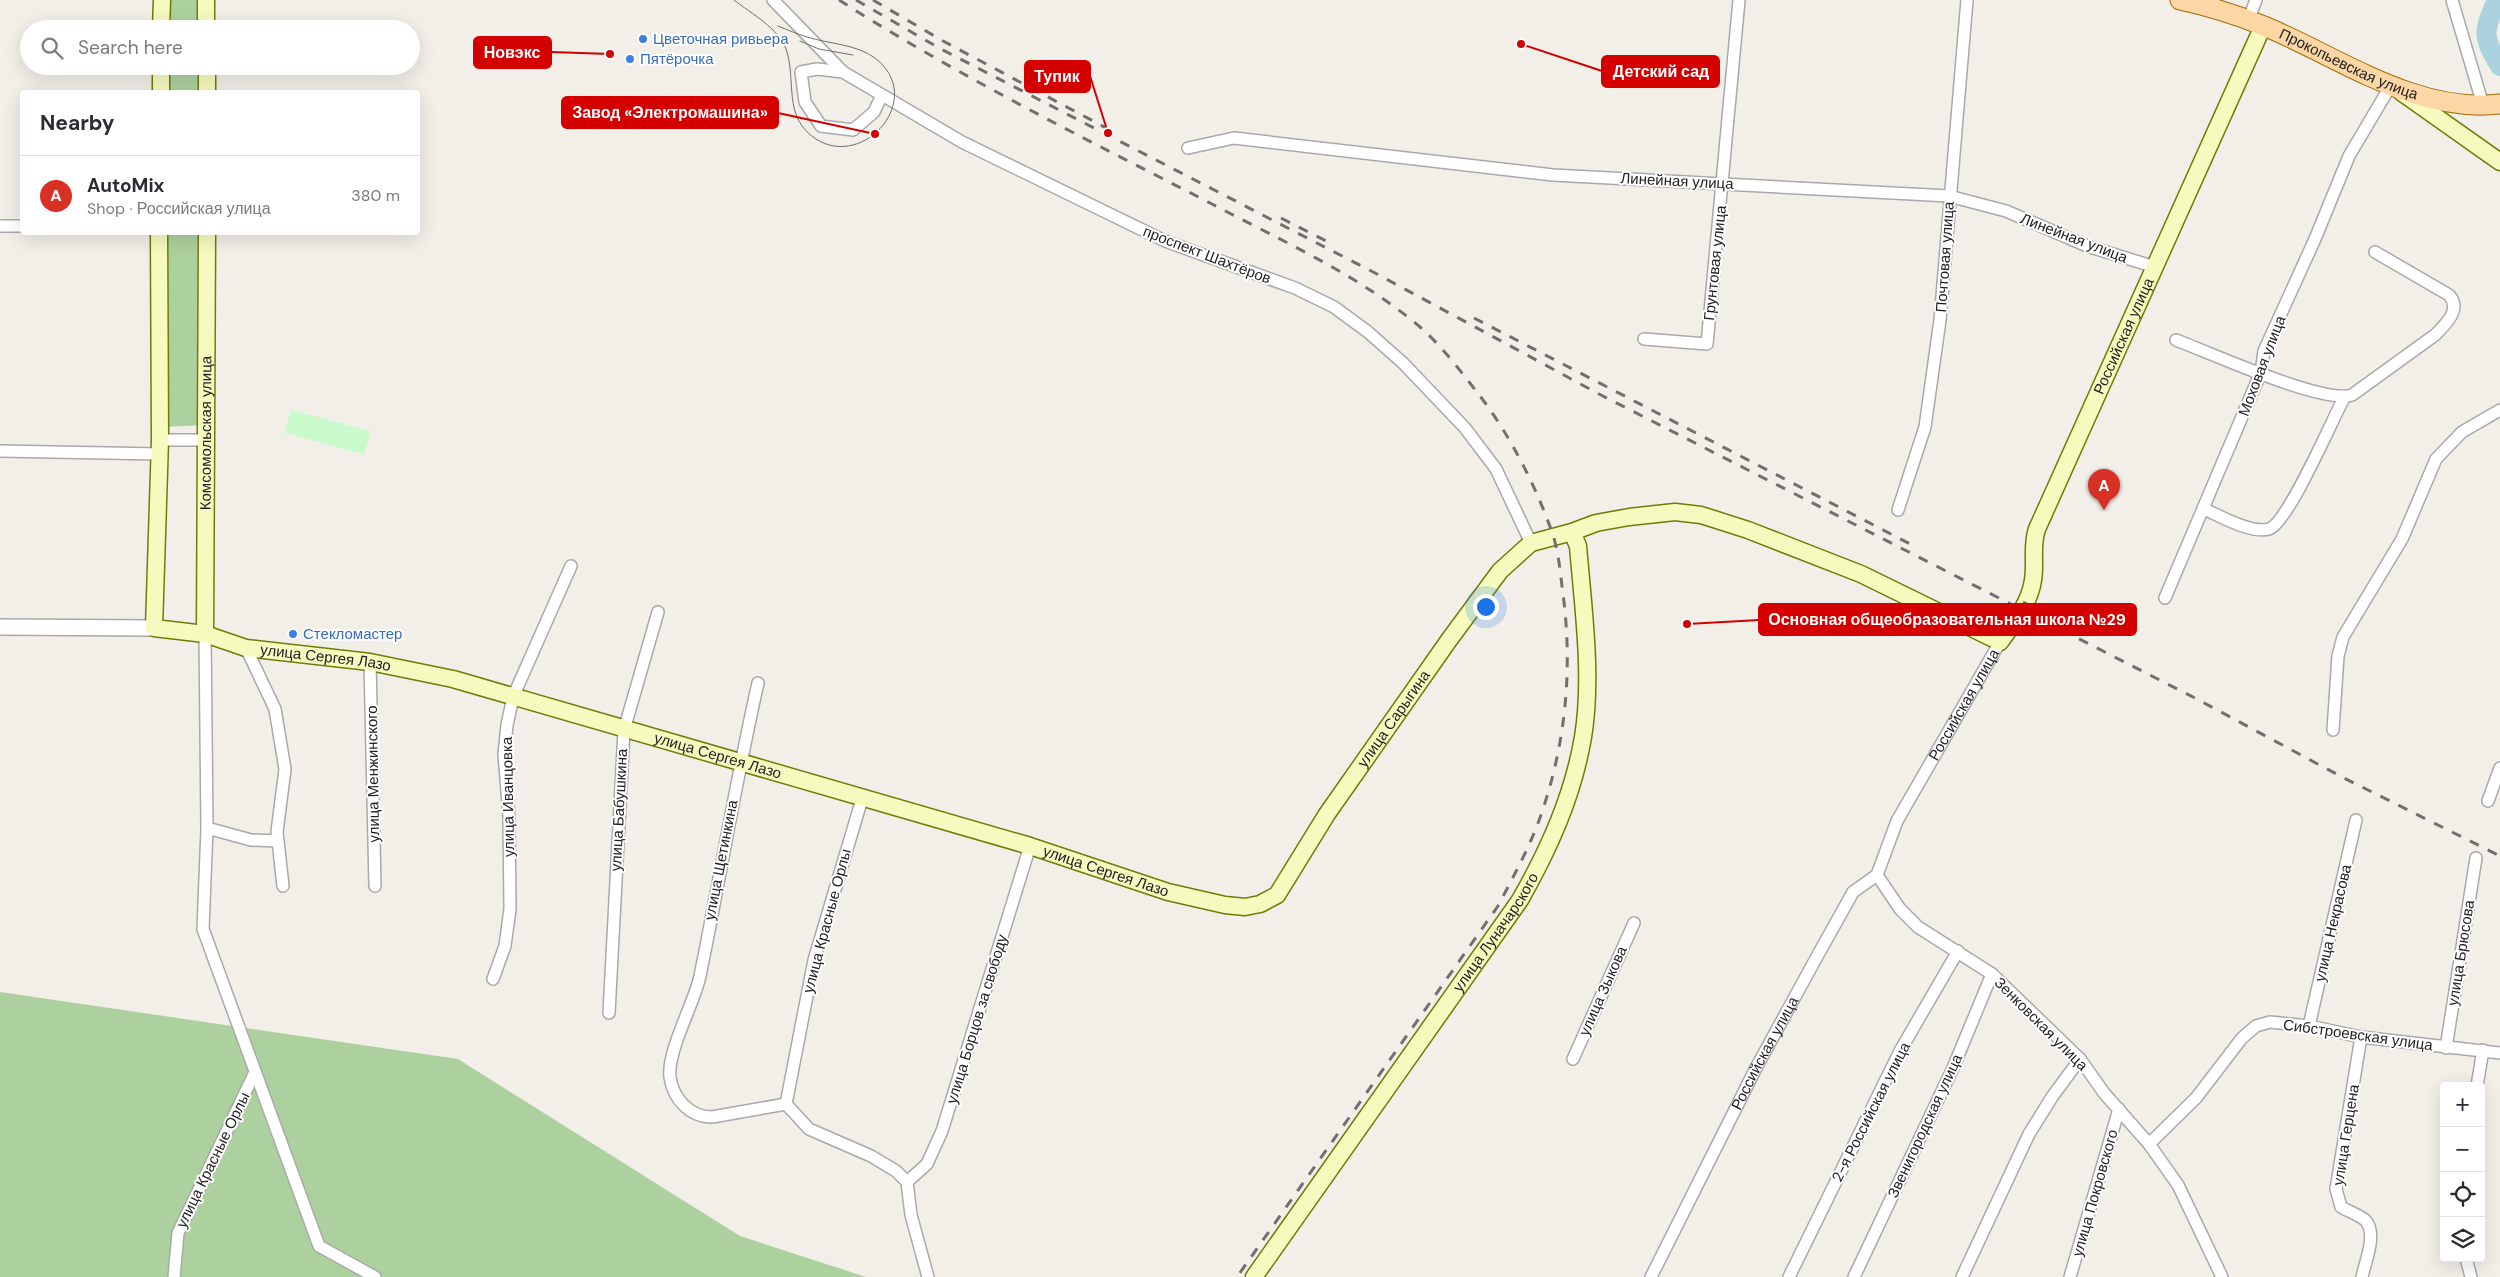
<!DOCTYPE html>
<html lang="en">
<head>
<meta charset="utf-8">
<style>
	:root { --surface:#fff; --page:#f2f2f3; --text:#2b2b33; --muted:#7c7c81; --line:#e1e1e2; --accent:#d93025 }
	body { margin:0; font-family:"DM Sans",sans-serif; background:var(--page); color:var(--text) }
	.controls { position:absolute; right:15px; bottom:15px; display:grid; overflow:hidden; border-radius:5px; box-shadow:0 5px 20px #0002 }
	.controls button { width:45px; height:45px; display:grid; place-items:center; padding:0; border:0; border-bottom:1px solid var(--line); background:var(--surface); color:var(--text); font:25px sans-serif }
	.you { position:absolute; left:1485px; top:606px; width:18px; height:18px; margin:-12px; border:4px solid #fff; border-radius:50%; background:#1a73e8; box-shadow:0 0 0 8px #1a73e833 }
	.badge { display:grid; place-items:center; width:32px; height:32px; border-radius:50%; background:var(--accent); color:#fff; font-size:16px; font-weight:700 }
	.pin { position:absolute; translate:-50% -41px; filter:drop-shadow(0 1px 2px #0008) }
	.pin::after { content:''; position:absolute; top:26px; width:18px; height:15px; background:inherit; clip-path:polygon(0 0,100% 0,50% 100%) }
	.list { margin:0; padding:0; list-style:none }
	h2 { display:flex; justify-content:space-between; align-items:center; height:65px; margin:0; padding:0 20px; font-size:21px }
	h2 small { font-size:16px; font-weight:400; color:var(--muted) }
	.list li { display:grid; grid-template-columns:32px 1fr auto; gap:15px; align-items:center; box-sizing:border-box; height:80px; padding:0 20px; border-top:1px solid var(--line) }
	.list b { display:block; font-size:19px; white-space:nowrap }
	.list p { margin:0; font-size:16px; white-space:nowrap; color:var(--muted) }
	.list em { font-size:16px; font-style:normal; color:var(--muted) }
	.icon { flex:none; width:28px; height:28px; fill:none; stroke:currentColor; stroke-width:2; stroke-linecap:round; stroke-linejoin:round }
	.map { position:relative; flex:none; width:2500px; height:1277px; overflow:hidden }
	.search { position:absolute; background:var(--surface); box-shadow:0 5px 20px #0002; left:20px; top:20px; width:400px; height:55px; display:flex; align-items:center; gap:12px; box-sizing:border-box; padding:0 18px; border-radius:28px; color:var(--muted); font-size:19px }
	.panel { position:absolute; background:var(--surface); box-shadow:0 5px 20px #0002; left:20px; top:90px; width:400px; height:145px; border-radius:5px }
	.map>svg:first-child { display:block }
</style>
</head>
<body>
<div class="map">
<svg width="2500" height="1277" viewBox="0 0 2500 1277">
	<rect width="100%" height="100%" fill="#f2efe9"/>
	<g fill="#add19e">
		<rect x="167" y="0" width="33" height="29"/>
		<polygon points="167,66 200,66 200,92 166,92"/>
		<polygon points="165,233 202,233 204,425 163,427"/>
		<polygon points="0,992 458,1059 740,1236 866,1277 0,1277"/>
	</g>
	<polygon fill="#c8facc" points="291,410 371,431 364,454 285,433"/>
	<g fill="none" stroke-linecap="round" stroke-linejoin="round">
		<path stroke="#aad3df" stroke-width="20" d="M2497,0c-14,32 -15,36 3,66"/>
		<defs>
			<g id="minor">
				<polyline points="773,0 843,72 962,142 1165,241 1295,288 1334,307 1368,332 1403,363 1465,428 1496,469 1531,543"/>
				<polyline points="2452,0 2483,105"/>
				<polyline points="2248,21 2256,0"/>
				<polyline points="843,72 817,69 801,72 805,102 821,126 853,130 874,112 881,97"/>
				<polyline points="1188,148 1234,138 1553,175 1949,196 2006,211 2087,246 2155,267"/>
				<polyline points="0,226 22,226"/>
				<polyline points="1644,339 1707,344 1739,0"/>
				<path d="M2176,340c35,13 146,64 176,55l83,-60c11,-11 27,-26 14,-40l-74,-43"/>
				<polyline points="160,440 205,440"/>
				<polyline points="0,451 159,454"/>
				<path d="M2204,509c16,7 47,25 65,20 19,-6 63,-109 75,-131"/>
				<polyline points="1898,510 1925,427 1940,320 1967,0"/>
				<polyline points="2165,598 2261,372 2264,351 2315,239 2349,156 2391,85"/>
				<polyline points="205,634 207,828 203,929 319,1246 375,1277"/>
				<polyline points="246,648 275,709 285,769 277,832 283,886"/>
				<polyline points="370,662 375,886"/>
				<path d="M758,683c-22,97 -38,195 -58,293 -6,28 -33,75 -30,101 3,22 20,40 42,40l74,-13 23,25 62,27 25,15 11,11 4,33 17,62"/>
				<polyline points="2333,730 2338,656 2343,637 2402,539 2436,459 2462,432 2500,410"/>
				<polyline points="2488,801 2500,768"/>
				<polyline points="207,828 251,840 277,841"/>
				<polyline points="1877,875 1900,909 1918,927 1992,974 2080,1059 2104,1093 2149,1144 2178,1185 2222,1277"/>
				<polyline points="493,979 505,946 510,909 509,817 504,754 507,725 513,697 571,566"/>
				<polyline points="609,1013 624,730 658,612"/>
				<polyline points="2309,1026 2356,820"/>
				<path d="M2361,1037l-25,152 5,18c7,4 18,8 24,13 13,13 0,42 -3,57"/>
				<polyline points="2446,1048 2476,858"/>
				<polyline points="1573,1059 1634,923"/>
				<polyline points="2477,1086 2483,1050"/>
				<polyline points="786,1104 814,960 862,799"/>
				<polyline points="2149,1144 2196,1098 2242,1038 2256,1026 2270,1022 2309,1026 2361,1037 2500,1053"/>
				<polyline points="907,1182 927,1164 942,1131 1030,846"/>
				<polyline points="2466,1258 2471,1277"/>
				<polyline points="174,1277 178,1233 254,1074"/>
				<path id="s1" d="M1651,1277l105,-209 58,-106 39,-70 24,-17 20,-54 103,-179"/>
				<polyline points="1789,1277 1900,1051 1958,951"/>
				<polyline points="1854,1277 1953,1068 1992,974"/>
				<polyline points="1962,1277 2029,1134 2052,1097 2080,1059"/>
				<polyline points="2070,1277 2119,1109"/>
			</g>
			<polyline id="tertiary" points="0,627 154,628"/>
			<g id="secondary">
				<polyline points="206,0 206,29"/>
				<polyline points="161,29 162,0"/>
				<polyline points="207,66 207,92"/>
				<polyline points="161,92 161,66"/>
				<polyline points="2401,92 2500,162"/>
				<path id="s2" d="M159,232l1,208 -6,188 51,6 41,14 124,14 83,17 577,167 138,46 57,13 20,2 15,-3 17,-9 50,-81 122,-174 51,-69 31,-28 41,-11 24,-9 33,-6 46,-5 26,3 47,15 113,44 139,68c13,-18 30,-39 33,-62 3,-18 -2,-34 4,-51l226,-503"/>
				<path id="s3" d="M205,634l2,-402"/>
				<path id="s4" d="M1254,1277l266,-377c29,-51 53,-104 63,-163 10,-60 0,-130 -5,-191l-6,-14"/>
			</g>
			<g id="primary">
				<path id="s5" d="M2180,0c28,6 57,15 84,26 75,31 152,88 236,78"/>
			</g>
		</defs>
		<use href="#minor" stroke="#a9a9a9" stroke-width="14"/>
		<use href="#tertiary" stroke="#a9a9a9" stroke-width="18"/>
		<use href="#secondary" stroke="#707d05" stroke-width="19"/>
		<use href="#primary" stroke="#a06b00" stroke-width="21"/>
		<use href="#minor" stroke="#fff" stroke-width="11"/>
		<use href="#tertiary" stroke="#fff" stroke-width="15"/>
		<use href="#secondary" stroke="#f7fabf" stroke-width="16"/>
		<use href="#primary" stroke="#fcd6a4" stroke-width="19"/>
		<g stroke="#707070" stroke-width="1">
			<path d="M734,0c18,14 44,28 52,49 11,32 -4,68 30,90 48,31 111,-41 59,-81 -19,-14 -46,-14 -68,-21 -10,-3 -19,-7 -29,-11"/>
			<polyline points="800,41 819,49 853,55"/>
		</g>
		<g stroke="#707070" stroke-width="3" stroke-dasharray="10 10" stroke-linecap="butt">
			<path d="M839,0c119,76 247,139 373,204 70,37 147,71 208,123 22,19 42,46 60,69 31,41 56,90 73,139 5,16 7,34 9,51 11,77 5,152 -20,226 -11,33 -28,63 -44,94l-261,371"/>
			<polyline points="856,0 939,48 1377,274 1599,394 2193,697 2342,777 2500,856"/>
			<polyline points="873,0 943,41 1110,130"/>
			<polyline points="1281,218 1332,244"/>
			<polyline points="1474,318 1916,547"/>
			<polyline points="2023,602 2058,620"/>
		</g>
	</g>
	<g fill="#3f7fe0" stroke="#fff" stroke-width="2">
		<circle cx="643" cy="39" r="5"/>
		<circle cx="630" cy="59" r="5"/>
		<circle cx="293" cy="634" r="5"/>
	</g>
	<g text-anchor="middle" dominant-baseline="central" stroke-width="4" stroke-linejoin="round" paint-order="stroke">
		<g font-size="15" fill="#366cbe" stroke="#fff" text-anchor="start">
			<text x="653" y="39">Цветочная ривьера</text>
			<text x="640" y="59">Пятёрочка</text>
			<text x="303" y="634">Стекломастер</text>
		</g>
		<g font-size="15" fill="#222" stroke="#fff">
			<text stroke="none"><textPath href="#s5" startOffset="181">Прокопьевская улица</textPath></text>
			<text transform="translate(1677 181) rotate(3)">Линейная улица</text>
			<text transform="translate(2074 238) rotate(21)">Линейная улица</text>
			<text transform="translate(1207 255) rotate(21)">проспект Шахтёров</text>
			<text transform="translate(1945 257) rotate(-86)">Почтовая улица</text>
			<text transform="translate(1715 263) rotate(-84)">Грунтовая улица</text>
			<text stroke="none"><textPath href="#s2" startOffset="2828">Российская улица</textPath></text>
			<text transform="translate(2262 366) rotate(-69)">Моховая улица</text>
			<text stroke="none"><textPath href="#s3" startOffset="201">Комсомольская улица</textPath></text>
			<text stroke="none"><textPath href="#s2" startOffset="571">улица Сергея Лазо</textPath></text>
			<text stroke="none"><textPath href="#s1" startOffset="656">Российская улица</textPath></text>
			<text stroke="none"><textPath href="#s2" startOffset="1771">улица Сарыгина</textPath></text>
			<text stroke="none"><textPath href="#s2" startOffset="976">улица Сергея Лазо</textPath></text>
			<text transform="translate(373 774) rotate(-91)">улица Менжинского</text>
			<text transform="translate(508 797) rotate(-91)">улица Иванцовка</text>
			<text transform="translate(619 810) rotate(-87)">улица Бабушкина</text>
			<text transform="translate(721 860) rotate(-79)">улица Щетинкина</text>
			<text stroke="none"><textPath href="#s2" startOffset="1381">улица Сергея Лазо</textPath></text>
			<text transform="translate(827 921) rotate(-75)">улица Красные Орлы</text>
			<text transform="translate(2333 923) rotate(-77)">улица Некрасова</text>
			<text stroke="none"><textPath href="#s4" startOffset="421">улица Луначарского</textPath></text>
			<text transform="translate(2461 953) rotate(-81)">улица Брюсова</text>
			<text transform="translate(1603 991) rotate(-66)">улица Зыкова</text>
			<text transform="translate(977 1019) rotate(-73)">улица Борцов за свободу</text>
			<text transform="translate(2041 1024) rotate(45)">Зенковская улица</text>
			<text transform="translate(2358 1035) rotate(8)">Сибстроевская улица</text>
			<text stroke="none"><textPath href="#s1" startOffset="251">Российская улица</textPath></text>
			<text transform="translate(1871 1112) rotate(-63)">2-я Российская улица</text>
			<text transform="translate(1925 1126) rotate(-65)">Звенигородская улица</text>
			<text transform="translate(2346 1135) rotate(-81)">улица Герцена</text>
			<text transform="translate(213 1160) rotate(-64)">улица Красные Орлы</text>
			<text transform="translate(2095 1193) rotate(-74)">улица Покровского</text>
		</g>
	</g>
	<path fill="none" stroke="#d40000" stroke-width="2" d="M610 54L551 52M1521 44L1602 71M1108 133L1090 76M875 134L778 113M1687 624L1759 620"/>
	<g fill="#d40000" stroke="#fff" stroke-width="2">
		<circle cx="610" cy="54" r="5"/>
		<circle cx="1521" cy="44" r="5"/>
		<circle cx="1108" cy="133" r="5"/>
		<circle cx="875" cy="134" r="5"/>
		<circle cx="1687" cy="624" r="5"/>
	</g>
	<g fill="#d40000" stroke="#d40000" stroke-width="2">
		<rect x="474" y="37" width="77" height="31" rx="5"/>
		<rect x="1602" y="56" width="117" height="31" rx="5"/>
		<rect x="1025" y="61" width="65" height="31" rx="5"/>
		<rect x="562" y="97" width="216" height="31" rx="5"/>
		<rect x="1759" y="604" width="377" height="31" rx="5"/>
	</g>
	<g font-size="16" text-anchor="middle" font-weight="bold" fill="#fff">
		<text x="512" y="58">Новэкс</text>
		<text x="1661" y="77">Детский сад</text>
		<text x="1057" y="82">Тупик</text>
		<text x="670" y="118">Завод «Электромашина»</text>
		<text x="1947" y="625">Основная общеобразовательная школа №29</text>
	</g>
</svg>
<div class="controls">
<button>+</button>
<button>−</button>
<button><svg class="icon" aria-label="locate" viewBox="0 0 24 24"><circle cx="12" cy="12" r="6"/><path d="M12 2v4M12 18v4M2 12h4M18 12h4"/></svg></button>
<button><svg class="icon" aria-label="layers" viewBox="0 0 24 24"><path d="M12 4l9 5-9 5-9-5zM3 14l9 5 9-5"/></svg></button>
</div>
<div class="you"></div>
<div class="pin badge" style="left:2104px;top:510px">A</div>
<div class="search"><svg class="icon" aria-label="search" viewBox="0 0 24 24"><circle cx="10" cy="10" r="6"/><path d="M15 15l6 6"/></svg>Search here</div>
<section class="panel">
<h2>Nearby<small></small></h2>
<ul class="list">
<li><span class="badge">A</span><div><b>AutoMix</b><p>Shop · Российская улица</p></div><em>380 m</em></li>
</ul>
</section>
</div>
</body>
</html>
